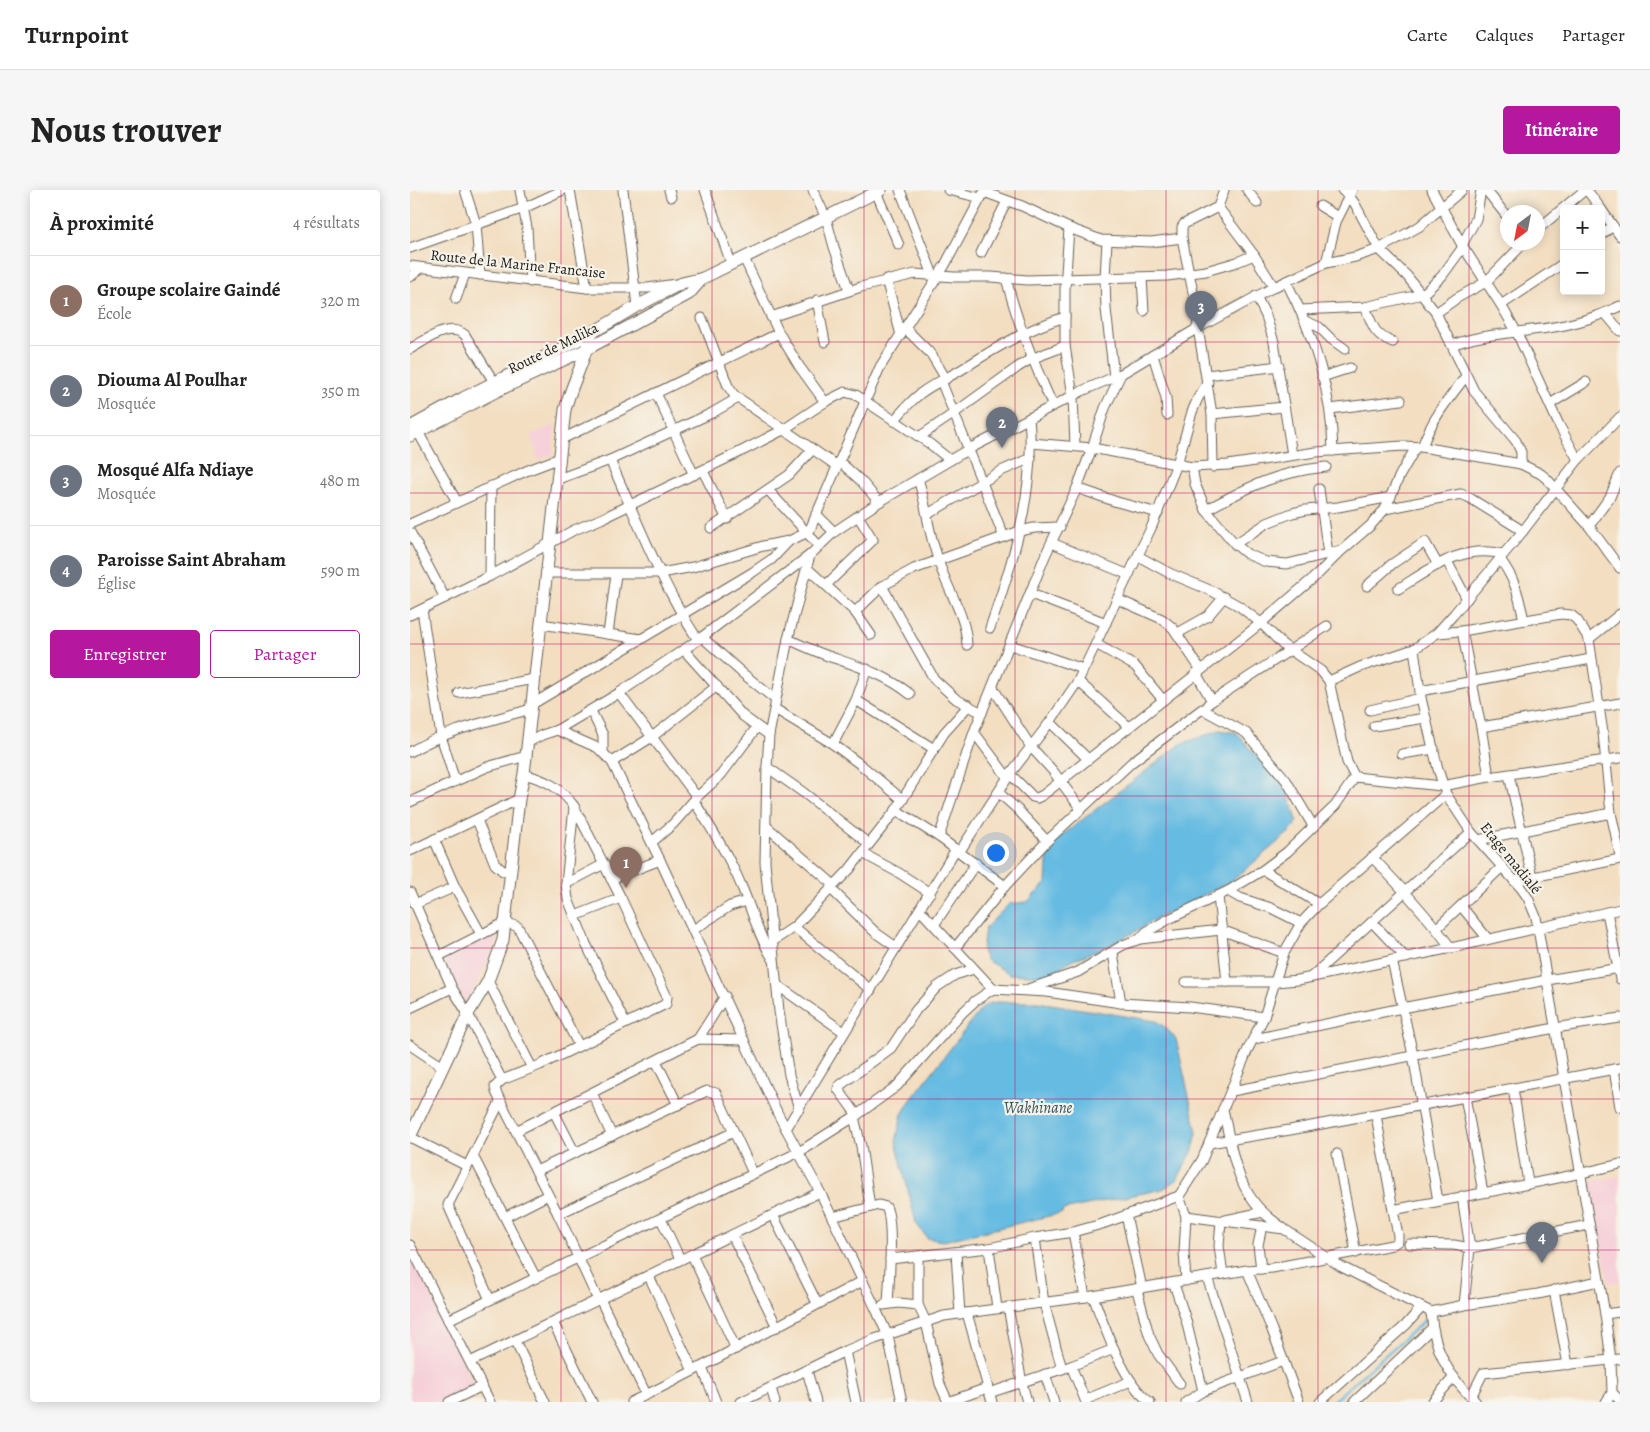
<!DOCTYPE html>
<html lang="fr">
<head>
<meta charset="utf-8">
<style>
	:root { --surface:#fff; --page:#f6f6f6; --text:#222; --muted:#767676; --line:#e0e0e0; --accent:#b5179e }
	body { margin:0; font-family:Alegreya,serif; background:var(--page); color:var(--text) }
	.controls { position:absolute; right:15px; top:15px; display:grid; overflow:hidden; border-radius:5px; box-shadow:0 2px 12px #0003 }
	.controls button { width:45px; height:45px; display:grid; place-items:center; padding:0; border:0; border-bottom:1px solid var(--line); background:var(--surface); color:var(--text); font:25px sans-serif }
	.compass { position:absolute; left:1090px; top:15px; width:45px; height:45px; border-radius:50%; background:var(--surface); box-shadow:0 2px 12px #0003; rotate:212deg }
	.you { position:absolute; left:585px; top:662px; width:18px; height:18px; margin:-12px; border:4px solid #fff; border-radius:50%; background:#1a73e8; box-shadow:0 0 0 8px #1a73e833 }
	.badge { display:grid; place-items:center; width:32px; height:32px; border-radius:50%; background:var(--accent); color:#fff; font-size:16px; font-weight:700 }
	.pin { position:absolute; translate:-50% -41px; filter:drop-shadow(0 1px 2px #0008) }
	.pin::after { content:''; position:absolute; top:26px; width:18px; height:15px; background:inherit; clip-path:polygon(0 0,100% 0,50% 100%) }
	.list { margin:0; padding:0; list-style:none }
	h2 { display:flex; justify-content:space-between; align-items:center; height:65px; margin:0; padding:0 20px; font-size:21px }
	h2 small { font-size:16px; font-weight:400; color:var(--muted) }
	.list li { display:grid; grid-template-columns:32px 1fr auto; gap:15px; align-items:center; box-sizing:border-box; height:90px; padding:0 20px; border-top:1px solid var(--line) }
	.list b { display:block; font-size:19px; white-space:nowrap }
	.list p { margin:0; font-size:16px; white-space:nowrap; color:var(--muted) }
	.list em { font-size:16px; font-style:normal; color:var(--muted) }
	.actions { display:flex; gap:10px; padding:15px 20px }
	.actions a { flex:1; padding:11px 0; border:1px solid var(--accent); border-radius:5px; text-align:center; font-size:18px; color:var(--accent) }
	.actions .main { background:var(--accent); color:#fff }
	.map { position:relative; flex:none; width:1210px; height:1212px; overflow:hidden; border-radius:5px }
	header { display:flex; align-items:center; gap:30px; box-sizing:border-box; height:70px; padding:0 25px; background:var(--surface); border-bottom:1px solid var(--line) }
	header strong { font-size:24px }
	nav { display:flex; gap:28px; margin-inline-start:auto; font-size:18px }
	.intro { display:flex; align-items:center; justify-content:space-between; box-sizing:border-box; height:120px; padding:0 30px }
	h1 { margin:0; font-size:35px }
	.button { padding:12px 22px; border-radius:5px; background:var(--accent); color:#fff; font-size:18px; font-weight:700 }
	main { display:flex; gap:30px; padding:0 30px }
	aside { flex:1; background:var(--surface); border-radius:5px; box-shadow:0 2px 12px #0003 }
	.map>svg:first-child { display:block }
</style>
</head>
<body>
<header>
<strong>Turnpoint</strong>
<nav><a>Carte</a><a>Calques</a><a>Partager</a></nav>
</header>
<div class="intro"><h1>Nous trouver</h1><a class="button">Itinéraire</a></div>
<main>
<aside>
<h2>À proximité<small>4 résultats</small></h2>
<ul class="list">
<li><span class="badge" style="background:#8d6e63">1</span><div><b>Groupe scolaire Gaindé</b><p>École</p></div><em>320 m</em></li>
<li><span class="badge" style="background:#6b7280">2</span><div><b>Diouma Al Poulhar</b><p>Mosquée</p></div><em>350 m</em></li>
<li><span class="badge" style="background:#6b7280">3</span><div><b>Mosqué Alfa Ndiaye</b><p>Mosquée</p></div><em>480 m</em></li>
<li><span class="badge" style="background:#6b7280">4</span><div><b>Paroisse Saint Abraham</b><p>Église</p></div><em>590 m</em></li>
</ul>
<div class="actions"><a class="main">Enregistrer</a><a>Partager</a></div>
</aside>
<div class="map">
<svg width="1210" height="1212" viewBox="0 0 1210 1212">
	<rect width="100%" height="100%" fill="#f7f3e8"/>
	<filter id="ink" filterUnits="userSpaceOnUse"><feTurbulence type="fractalNoise" baseFrequency=".02" numOctaves="2"/><feDisplacementMap in="SourceGraphic" scale="10" xChannelSelector="R" yChannelSelector="G"/><feConvolveMatrix kernelMatrix="1 2 1 2 8 2 1 2 1" color-interpolation-filters="sRGB"/></filter>
	<filter id="wash" filterUnits="userSpaceOnUse"><feTurbulence type="fractalNoise" baseFrequency=".0096" numOctaves="4" result="noise"/><feDisplacementMap in="SourceGraphic" scale="20" xChannelSelector="R" yChannelSelector="G"/><feGaussianBlur stdDeviation="1.12" result="paint"/><feColorMatrix in="noise" values="0 0 0 0 0 0 0 0 0 0 0 0 0 0 0 0 0 1.4 0 .05"/><feComposite in="paint" operator="in"/></filter>
	<g filter="url(#wash)">
		<rect width="100%" height="100%" fill="#f3dec1"/>
		<g fill="#f6cfd9">
			<polygon points="145,235 142,265 128,270 121,245"/>
			<polygon points="86,742 85,756 56,815 33,768"/>
			<polygon points="1210,986 1210,1091 1199,1093 1180,991"/>
			<polygon points="0,1061 64,1196 31,1212 0,1212"/>
		</g>
		<g fill="#66bbe2" stroke="#416c7f">
			<polygon points="810,540 827,543 843,562 852,568 876,597 887,630 883,639 822,691 742,731 732,738 694,758 658,772 638,786 600,784 576,770 572,761 575,738 599,714 617,712 636,693 638,656 771,554"/>
			<polygon points="587,812 628,812 746,831 755,837 766,849 787,942 783,960 767,990 753,999 653,1020 652,1023 533,1051 517,1048 506,1033 486,951 492,924 500,911 571,819 578,814"/>
		</g>
		<g fill="none" stroke-linecap="round" stroke-linejoin="round">
			<polyline stroke="#66bbe2" stroke-width="2.5" points="922,1212 1014,1131"/>
		</g>
	</g>
	<g filter="url(#ink)">
		<g fill="none" stroke-linecap="round" stroke-linejoin="round">
			<defs>
				<g id="minor">
					<polyline points="55,0 66,34 70,85"/>
					<polyline points="110,0 117,38 120,92"/>
					<polyline points="160,0 177,98"/>
					<polyline points="213,0 227,116"/>
					<polyline points="259,0 261,7"/>
					<polyline points="295,0 321,73"/>
					<polyline points="403,0 416,28 424,57 439,100"/>
					<polyline points="490,0 523,85"/>
					<polyline points="538,0 571,8"/>
					<polyline points="837,0 847,13"/>
					<polyline points="932,0 940,7 945,14 969,59 997,86 1026,123 1064,201 1106,251 1111,262 1111,274"/>
					<polyline points="1022,0 1052,55 1091,115 1106,141 1149,235 1168,270"/>
					<polyline points="1076,0 1095,24"/>
					<polyline points="1177,0 1191,19"/>
					<polyline points="466,2 489,55"/>
					<polyline points="910,16 928,27"/>
					<polyline points="808,17 844,65 864,97"/>
					<polyline points="1191,19 1210,46"/>
					<polyline points="659,38 655,99 655,156 663,206 665,256"/>
					<polyline points="1128,39 1175,0"/>
					<polyline points="1191,45 1203,36"/>
					<polyline points="697,51 695,88 696,119 704,187"/>
					<polyline points="1052,55 1066,29 1071,0"/>
					<polyline points="0,58 114,18 153,0"/>
					<polyline points="571,63 597,11"/>
					<polyline points="334,68 369,143 389,176 415,212"/>
					<polyline points="916,73 926,32 942,0"/>
					<polyline points="0,76 177,98 238,98 266,94"/>
					<polyline points="0,87 11,78"/>
					<path d="M596,88c11,45 28,86 47,128"/>
					<polyline points="732,88 734,121"/>
					<polyline points="476,89 491,145"/>
					<path d="M876,91c27,52 46,111 47,170"/>
					<polyline points="846,106 856,126 864,152 882,265"/>
					<polyline points="46,109 55,84"/>
					<polyline points="407,110 415,152"/>
					<polyline points="1091,115 1154,73"/>
					<path d="M955,117c8,18 8,28 28,35"/>
					<polyline points="890,120 955,117 1013,104 1032,86 1053,57"/>
					<polyline points="1026,123 1047,108 1076,92 1115,52"/>
					<polyline points="1195,123 1210,141"/>
					<polyline points="361,127 451,97 505,84 544,87 581,87 617,90 757,86 796,81 827,72 844,65"/>
					<polyline points="292,128 318,196 324,205 427,276"/>
					<polyline points="895,131 909,137 921,149 935,159"/>
					<polyline points="495,138 521,164 536,189"/>
					<path d="M1042,155c26,-10 53,-11 80,-15 31,-3 60,-10 88,-24"/>
					<path d="M0,159c15,-8 39,-28 55,-14l29,47"/>
					<polyline points="743,165 756,208 757,225"/>
					<polyline points="797,185 869,176"/>
					<polyline points="912,187 940,178"/>
					<polyline points="531,191 594,347"/>
					<polyline points="246,203 284,285"/>
					<polyline points="1140,214 1176,192"/>
					<polyline points="920,219 991,210"/>
					<polyline points="802,224 874,217"/>
					<path d="M484,231c8,-10 17,-20 27,-28 13,-10 29,-16 43,-25 33,-21 63,-39 101,-51"/>
					<polyline points="8,242 47,312"/>
					<polyline points="509,247 543,224 608,177 621,169 655,156"/>
					<polyline points="152,249 369,143"/>
					<polyline points="621,253 682,258 782,277 818,275 906,262 993,256 1012,257 1111,274 1131,284 1137,289 1179,336"/>
					<path d="M1012,257c9,-27 27,-49 44,-71"/>
					<path d="M200,270c27,60 51,124 88,180"/>
					<polyline points="429,271 451,291 469,312"/>
					<polyline points="782,277 785,294 796,320 825,354 837,364 856,372 877,374 930,361"/>
					<polyline points="803,277 802,224 788,138 787,122 772,48 772,37 774,34 808,17 814,0"/>
					<polyline points="293,281 317,329"/>
					<polyline points="1210,283 1200,307 1179,336 1210,378"/>
					<polyline points="148,289 200,270 302,223 328,208"/>
					<path d="M508,289c8,23 9,45 16,67 3,10 6,21 10,30 9,23 22,43 23,69"/>
					<polyline points="667,298 707,312 748,323"/>
					<polyline points="909,299 918,364"/>
					<polyline points="358,300 409,356"/>
					<polyline points="975,319 1051,304 1058,307 1113,341"/>
					<path d="M796,320c42,-23 71,-38 120,-43"/>
					<polyline points="406,324 424,342"/>
					<polyline points="518,324 591,281 621,268"/>
					<polyline points="0,334 116,281 150,268"/>
					<polyline points="301,338 379,285 402,260"/>
					<polyline points="0,342 35,408"/>
					<polyline points="398,344 470,177 535,75 574,2 612,16 659,38 691,50 741,52 772,48"/>
					<polyline points="642,353 719,385"/>
					<polyline points="825,354 857,333 882,323 896,320 928,317 981,307"/>
					<polyline points="728,366 759,383 802,401 829,416 851,433 873,455 911,481 919,491 937,572 945,587"/>
					<path d="M1090,369c16,22 18,35 24,61"/>
					<polyline points="1037,371 1057,409"/>
					<polyline points="397,378 445,422 461,445"/>
					<polyline points="136,383 251,383 283,377 353,356 379,351 396,343"/>
					<polyline points="80,386 81,296"/>
					<polyline points="416,395 463,350 448,326"/>
					<polyline points="472,396 524,489 546,509 572,523"/>
					<polyline points="957,396 982,374 1015,352 1028,375"/>
					<path d="M988,399c34,-21 63,-45 105,-35"/>
					<polyline points="621,404 696,433"/>
					<polyline points="707,409 752,429 763,438 791,480"/>
					<polyline points="12,420 31,546 45,591"/>
					<polyline points="445,422 472,396 491,386 504,379 610,341 624,338 650,337"/>
					<polyline points="0,425 80,386 164,340 191,329 326,264 373,240 415,212 435,202 446,205 520,254 540,270"/>
					<polyline points="131,434 231,449"/>
					<path d="M580,438c23,-67 46,-138 39,-210"/>
					<polyline points="1052,441 1071,537 1079,587"/>
					<polyline points="768,443 798,426 814,407"/>
					<polyline points="1027,443 1052,441 1151,424 1161,425 1167,430 1179,449 1193,543 1201,623 1210,665"/>
					<polyline points="198,444 206,384"/>
					<polyline points="292,447 331,482 366,510"/>
					<path d="M378,449c13,6 26,12 40,17 29,10 57,18 82,38"/>
					<polyline points="1179,449 1210,424"/>
					<polyline points="686,454 725,476 753,510"/>
					<polyline points="600,455 635,466 673,479"/>
					<polyline points="274,460 333,526 359,545"/>
					<polyline points="786,483 802,511 798,514"/>
					<polyline points="668,491 719,537"/>
					<polyline points="919,491 950,477 1004,459"/>
					<polyline points="583,498 621,557 643,581 671,619"/>
					<polyline points="1010,501 1181,469"/>
					<polyline points="49,503 124,489"/>
					<polyline points="209,503 287,607"/>
					<polyline points="446,510 524,559"/>
					<polyline points="802,511 917,436"/>
					<polyline points="121,515 343,382 362,369 379,351"/>
					<polyline points="365,519 423,554 451,575 493,610"/>
					<polyline points="960,520 1011,508"/>
					<polyline points="181,521 193,545 193,562"/>
					<polyline points="640,532 678,569"/>
					<polyline points="964,536 1016,528"/>
					<polyline points="1071,537 1210,513"/>
					<polyline points="147,540 209,503 288,450 400,365 424,342 469,312 559,259 672,201 711,184 788,138 864,97 916,73 945,67 969,59 1010,36 1052,0"/>
					<polyline points="564,542 598,588"/>
					<polyline points="117,553 132,545 147,540 188,558 202,572 250,670 368,924 410,1002 465,1117 478,1146 492,1212"/>
					<polyline points="423,554 446,510 457,479"/>
					<path d="M0,562c36,-22 80,-31 121,-43"/>
					<polyline points="992,564 1024,559"/>
					<polyline points="202,572 242,547 307,496"/>
					<polyline points="357,577 394,603 459,654"/>
					<path d="M114,584c24,7 34,12 50,32l47,92 46,99 -1,7 -126,61 -38,15 -7,7 1,5 62,122 40,86"/>
					<polyline points="600,584 623,607 627,608 633,605 851,433 907,385 931,361 960,336 975,319 990,285 1006,257"/>
					<polyline points="1099,585 1122,687"/>
					<polyline points="589,603 607,619 637,651"/>
					<path d="M284,611c17,27 35,55 47,84 11,25 17,51 32,74"/>
					<polyline points="0,612 77,577 116,566"/>
					<polyline points="164,617 156,694 158,709 176,754 215,833"/>
					<polyline points="486,620 529,647 595,696"/>
					<polyline points="67,630 85,674 93,681 101,681"/>
					<polyline points="356,636 424,695"/>
					<polyline points="529,647 564,542 635,366 667,298 682,258 695,218 711,184"/>
					<polyline points="24,649 45,697 71,744"/>
					<polyline points="1068,650 1201,623"/>
					<polyline points="242,652 263,634 287,607 311,585 347,537"/>
					<polyline points="0,661 109,609"/>
					<polyline points="550,661 600,584 640,532 668,491 742,336 767,274 782,222 788,208 798,192"/>
					<polyline points="452,663 489,683 520,703"/>
					<path d="M962,667c28,29 55,58 79,91"/>
					<polyline points="853,680 909,714"/>
					<polyline points="201,689 250,670"/>
					<polyline points="1104,691 1210,669"/>
					<polyline points="156,694 194,674"/>
					<polyline points="421,699 466,743 486,757"/>
					<polyline points="818,701 830,708 861,718 891,733"/>
					<polyline points="0,702 42,798 58,824 92,890"/>
					<polyline points="808,706 817,792"/>
					<polyline points="5,714 45,697"/>
					<polyline points="1051,716 1078,749"/>
					<polyline points="510,720 583,799"/>
					<polyline points="1197,722 1210,789"/>
					<polyline points="165,726 211,708"/>
					<polyline points="962,732 996,768"/>
					<polyline points="524,735 566,673"/>
					<polyline points="384,737 461,800"/>
					<polyline points="1027,738 1092,677"/>
					<polyline points="283,740 320,716 337,711"/>
					<polyline points="730,749 736,742 759,729 818,701 853,680 877,662 925,616 945,587 1032,596 1079,587 1210,568"/>
					<polyline points="363,751 384,737 439,680 486,620 534,543 559,515"/>
					<polyline points="545,758 595,696 637,651 722,572 792,519 836,543 876,590 903,636"/>
					<polyline points="703,763 711,813"/>
					<polyline points="29,766 96,732 108,737 169,856"/>
					<polyline points="982,770 1003,865 1028,1011"/>
					<polyline points="902,786 1061,642"/>
					<polyline points="78,791 122,878"/>
					<polyline points="776,792 866,792 888,790 1041,758 1210,719"/>
					<polyline points="367,795 434,842"/>
					<polyline points="618,799 668,782 713,755 730,749 811,740 874,763"/>
					<polyline points="0,818 42,798"/>
					<polyline points="288,849 315,806"/>
					<polyline points="844,849 992,818 1137,790 1210,778"/>
					<polyline points="0,855 33,877"/>
					<polyline points="246,871 268,915"/>
					<polyline points="1204,879 1210,917"/>
					<polyline points="1103,898 1118,993"/>
					<polyline points="822,901 1145,838 1210,828"/>
					<polyline points="182,903 202,946"/>
					<polyline points="1055,907 1073,1002"/>
					<polyline points="389,919 379,885 369,821 355,672 357,577 359,545 378,449 400,365"/>
					<path d="M813,919c7,31 11,67 31,93 8,11 19,19 29,26"/>
					<polyline points="144,922 165,963"/>
					<polyline points="447,925 428,899 429,896 481,858 506,820 527,797 545,785 564,779"/>
					<polyline points="966,925 983,1020"/>
					<polyline points="444,927 451,956 460,1017"/>
					<polyline points="376,939 546,659"/>
					<polyline points="106,941 288,849 334,850"/>
					<polyline points="0,947 57,976"/>
					<polyline points="799,953 880,940 1210,878"/>
					<polyline points="927,964 946,1063"/>
					<polyline points="63,966 126,1088"/>
					<polyline points="126,981 297,901 306,903 343,983"/>
					<polyline points="1052,1006 1060,1058 1054,1115"/>
					<polyline points="148,1024 324,942"/>
					<polyline points="363,1025 407,1113"/>
					<polyline points="716,1025 732,1098"/>
					<polyline points="776,1026 874,1039 930,1076 1021,1122 1054,1115 1128,1104 1189,1091"/>
					<polyline points="95,1027 138,1005"/>
					<path d="M422,1027l47,-12 7,2c8,14 3,78 2,97"/>
					<polyline points="251,1029 270,1069"/>
					<polyline points="663,1042 675,1107"/>
					<polyline points="322,1045 367,1137"/>
					<polyline points="625,1048 634,1113 652,1179"/>
					<polyline points="999,1054 1044,1055 1060,1058 1179,1035"/>
					<polyline points="0,1055 80,1212"/>
					<polyline points="579,1058 587,1118"/>
					<polyline points="546,1063 550,1124"/>
					<polyline points="282,1065 326,1159"/>
					<polyline points="508,1067 508,1115 516,1132 530,1194 538,1212"/>
					<polyline points="480,1069 579,1058 625,1048 663,1042 692,1034 769,1006"/>
					<polyline points="851,1079 848,1055 852,1036"/>
					<polyline points="837,1080 862,1140 889,1212"/>
					<polyline points="813,1084 809,1056 811,1031 853,1022"/>
					<polyline points="239,1086 283,1181"/>
					<polyline points="797,1087 838,1212"/>
					<polyline points="776,1091 774,1062 776,1026 769,1006 792,970 838,859 854,827 874,763 891,733 909,714 1036,604"/>
					<polyline points="764,1094 776,1130 793,1201"/>
					<polyline points="727,1100 739,1145 748,1164 770,1194"/>
					<polyline points="1144,1100 1158,1175"/>
					<path d="M683,1106c11,30 31,88 57,106"/>
					<polyline points="190,1109 236,1204"/>
					<polyline points="80,1110 38,1015 91,910"/>
					<polyline points="473,1115 489,1113 508,1115"/>
					<polyline points="598,1117 612,1193 617,1212"/>
					<path d="M1021,1122c3,39 17,64 45,90"/>
					<polyline points="557,1123 582,1212"/>
					<polyline points="1195,1124 1210,1122"/>
					<polyline points="38,1130 389,962 447,925 487,896 552,823 565,811 583,799 637,802 711,813 780,817 854,827"/>
					<polyline points="143,1132 182,1212"/>
					<polyline points="105,1151 135,1212"/>
					<polyline points="435,1161 446,1212"/>
					<polyline points="60,1172 410,1002"/>
					<polyline points="661,1176 676,1212"/>
					<polyline points="292,1177 306,1212"/>
					<polyline points="397,1181 406,1212"/>
					<polyline points="635,1184 644,1212"/>
					<polyline points="361,1198 365,1212"/>
					<polyline points="579,1203 661,1176 704,1159"/>
					<polyline points="1202,1203 1210,1210"/>
					<polyline points="1061,1207 1073,1183 1210,1169"/>
					<polyline points="675,1210 721,1191"/>
					<polyline points="39,1212 72,1196"/>
					<path d="M221,1212c79,-37 154,-82 232,-121"/>
					<path d="M331,1212l104,-51 30,-12 69,-23 149,-20 154,-26 25,-2 120,-23 6,-4v-6l-5,-25c76,-15 152,-27 227,-46"/>
					<polyline points="538,1212 577,1198"/>
					<polyline points="776,1212 793,1201 873,1171"/>
					<polyline points="910,1212 996,1135 1011,1118"/>
					<polyline points="944,1212 1022,1138"/>
					<polyline points="1022,1212 1044,1187"/>
					<polyline points="1196,1212 1202,1203 1201,1170 1195,1124 1126,727 1118,708 1111,698 1061,642 1036,604 1028,579 1011,508 1004,459 1027,443 1044,424 1113,341 1168,270 1210,227"/>
				</g>
				<g id="major">
					<polyline points="0,237 53,208 180,144 227,116 272,93 293,88 471,0"/>
					<polyline points="0,246 87,201 177,159 279,104 293,88"/>
					<path d="M0,947l58,-123 20,-33 15,-41 16,-141 5,-25 41,-364c6,-26 21,-50 25,-76"/>
				</g>
			</defs>
			<use href="#minor" stroke="#676056" stroke-width="11"/>
			<use href="#major" stroke="#676056" stroke-width="13"/>
			<use href="#minor" stroke="#fff" stroke-width="9"/>
			<use href="#major" stroke="#fff" stroke-width="11"/>
		</g>
	</g>
	<path fill="none" stroke="#c2185b" stroke-width="1" stroke-opacity="0.55" d="M151,0v1212M302,0v1212M454,0v1212M605,0v1212M756,0v1212M908,0v1212M1059,0v1212M0,152h1210M0,303h1210M0,454h1210M0,606h1210M0,758h1210M0,909h1210M0,1060h1210"/>
	<g text-anchor="middle" dominant-baseline="central" stroke-width="4.5" stroke-linejoin="round" paint-order="stroke">
		<g font-size="15" fill="#1c1c1c" stroke="#f7f3e8">
			<text transform="translate(108 74) rotate(6)">Route de la Marine Francaise</text>
			<text transform="translate(143 158) rotate(-26)">Route de Malika</text>
			<text transform="translate(1101 668) rotate(51)">Etage madialé</text>
		</g>
		<g font-size="16" font-style="italic" fill="#365461" stroke="#f7f3e8">
			<text x="628" y="918">Wakhinane</text>
		</g>
	</g>
</svg>
<div class="controls">
<button>+</button>
<button>−</button>
</div>
<svg class="compass" viewBox="-18 -18 36 36"><path d="M0-13l5 13h-10z" fill="#e53935"/><path d="M0 13l5-13h-10z" fill="#767676"/></svg>
<div class="you"></div>
<div class="pin badge" style="left:216px;top:698px;background:#8d6e63">1</div>
<div class="pin badge" style="left:592px;top:258px;background:#6b7280">2</div>
<div class="pin badge" style="left:791px;top:142px;background:#6b7280">3</div>
<div class="pin badge" style="left:1132px;top:1073px;background:#6b7280">4</div>
</div>
</main>
</body>
</html>
